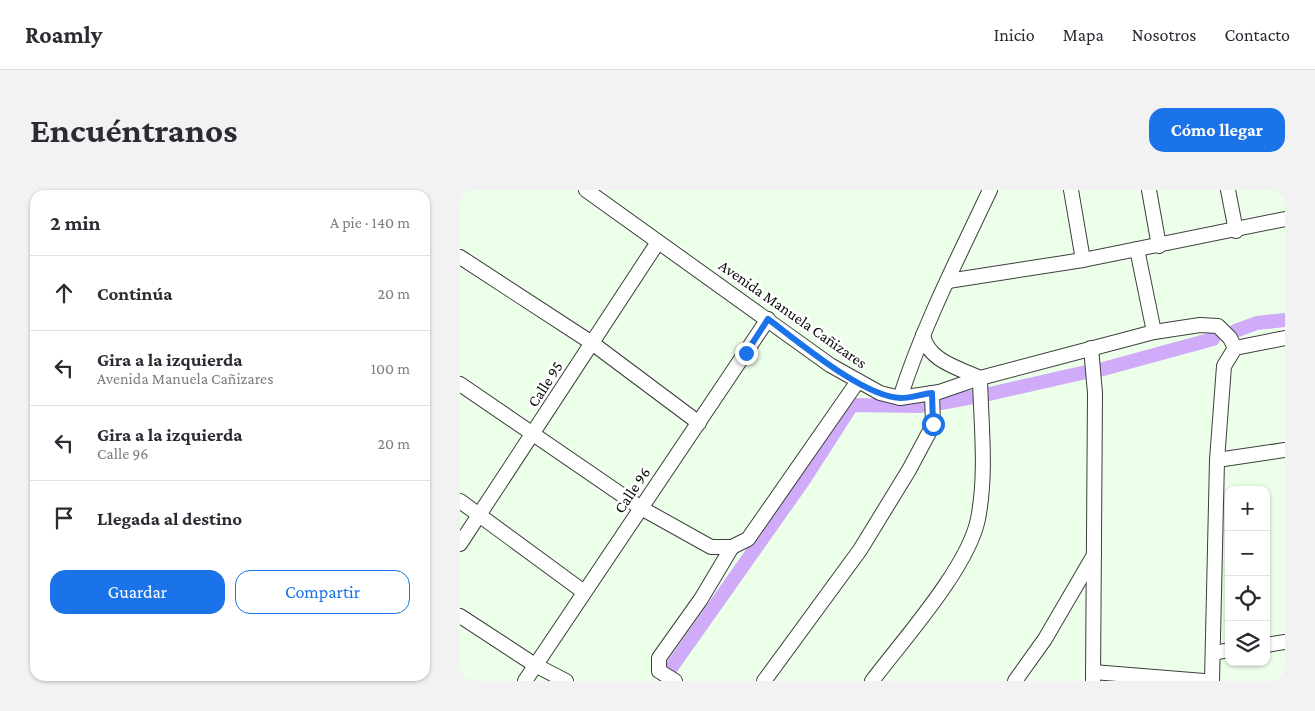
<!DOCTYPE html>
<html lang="es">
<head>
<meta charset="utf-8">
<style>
	:root { --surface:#fff; --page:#f2f2f3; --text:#2b2b33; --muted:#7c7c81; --line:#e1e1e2; --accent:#1a73e8 }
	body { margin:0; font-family:"Crimson Pro",serif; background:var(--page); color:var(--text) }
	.controls { position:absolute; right:15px; bottom:15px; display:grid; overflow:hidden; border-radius:10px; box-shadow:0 1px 4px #0004 }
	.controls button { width:45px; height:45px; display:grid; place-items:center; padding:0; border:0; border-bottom:1px solid var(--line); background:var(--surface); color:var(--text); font:25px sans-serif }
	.stop { position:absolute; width:15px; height:15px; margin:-11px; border:4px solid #1a73e8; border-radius:50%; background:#fff }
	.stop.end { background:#1a73e8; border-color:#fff; box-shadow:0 1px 5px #0008 }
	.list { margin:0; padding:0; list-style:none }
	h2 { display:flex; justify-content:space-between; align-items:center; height:65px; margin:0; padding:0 20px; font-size:21px }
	h2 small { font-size:16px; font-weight:400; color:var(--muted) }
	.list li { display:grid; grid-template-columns:32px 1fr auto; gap:15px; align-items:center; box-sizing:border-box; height:75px; padding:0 20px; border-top:1px solid var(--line) }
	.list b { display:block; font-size:19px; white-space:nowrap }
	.list p { margin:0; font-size:16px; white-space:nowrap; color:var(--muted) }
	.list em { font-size:16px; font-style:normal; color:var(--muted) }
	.actions { display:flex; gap:10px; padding:15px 20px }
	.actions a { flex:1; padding:11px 0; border:1px solid var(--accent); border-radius:15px; text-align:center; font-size:18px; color:var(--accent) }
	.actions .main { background:var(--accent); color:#fff }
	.icon { flex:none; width:28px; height:28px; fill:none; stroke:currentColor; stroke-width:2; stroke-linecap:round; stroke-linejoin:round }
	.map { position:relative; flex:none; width:825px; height:491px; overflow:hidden; border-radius:15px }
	header { display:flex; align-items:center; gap:30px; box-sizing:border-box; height:70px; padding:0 25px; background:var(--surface); border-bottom:1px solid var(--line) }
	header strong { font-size:24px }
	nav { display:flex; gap:28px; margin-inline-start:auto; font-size:18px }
	.intro { display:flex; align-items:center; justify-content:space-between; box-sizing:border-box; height:120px; padding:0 30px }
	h1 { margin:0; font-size:35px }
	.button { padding:12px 22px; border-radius:15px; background:var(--accent); color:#fff; font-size:18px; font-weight:700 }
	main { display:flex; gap:30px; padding:0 30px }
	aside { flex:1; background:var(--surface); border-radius:15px; box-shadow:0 1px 4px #0004 }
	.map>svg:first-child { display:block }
</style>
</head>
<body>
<header>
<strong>Roamly</strong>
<nav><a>Inicio</a><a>Mapa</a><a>Nosotros</a><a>Contacto</a></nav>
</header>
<div class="intro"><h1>Encuéntranos</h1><a class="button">Cómo llegar</a></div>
<main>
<aside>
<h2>2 min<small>A pie · 140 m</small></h2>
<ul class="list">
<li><svg class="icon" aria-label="ahead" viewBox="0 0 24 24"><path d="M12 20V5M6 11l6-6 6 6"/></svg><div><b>Continúa</b></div><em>20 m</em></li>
<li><svg class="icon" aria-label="left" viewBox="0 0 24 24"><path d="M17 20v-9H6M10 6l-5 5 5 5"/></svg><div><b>Gira a la izquierda</b><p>Avenida Manuela Cañizares</p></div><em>100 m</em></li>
<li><svg class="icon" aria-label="left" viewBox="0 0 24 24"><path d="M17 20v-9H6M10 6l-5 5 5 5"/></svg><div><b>Gira a la izquierda</b><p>Calle 96</p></div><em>20 m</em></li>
<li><svg class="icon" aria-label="arrive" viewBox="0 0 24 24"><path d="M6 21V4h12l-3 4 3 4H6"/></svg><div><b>Llegada al destino</b></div></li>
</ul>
<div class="actions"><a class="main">Guardar</a><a>Compartir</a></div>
</aside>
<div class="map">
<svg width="825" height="491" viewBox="0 0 825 491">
	<rect width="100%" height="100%" fill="#ecffe9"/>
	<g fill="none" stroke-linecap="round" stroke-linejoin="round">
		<g stroke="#cfabfa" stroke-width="14">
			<polyline points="775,141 797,133 825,130"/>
			<polyline points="643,179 753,149"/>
			<polyline points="529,204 626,182"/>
			<polyline points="481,213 513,207"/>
			<polyline points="211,478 343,291 392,215 461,216"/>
		</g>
		<defs>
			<g id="minor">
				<polyline points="126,0 370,175 420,203 440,208 479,202 520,188 694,142 740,135 758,136 770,148 775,158"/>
				<polyline points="611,0 623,70"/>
				<polyline points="689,0 699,56"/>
				<polyline points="768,0 776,41"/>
				<polyline points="677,59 694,142"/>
				<polyline points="0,67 132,153 239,233"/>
				<polyline points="488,91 623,70 825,29"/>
				<polyline points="631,158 635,203 633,491"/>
				<polyline points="0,194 181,318 251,357 272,357 288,349 398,191"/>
				<path d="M440,208c23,-72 58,-140 90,-208"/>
				<polyline points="757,270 825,260"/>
				<polyline points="0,311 124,402"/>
				<polyline points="0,354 198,52"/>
				<polyline points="0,426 75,475 106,491"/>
				<polyline points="806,455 825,452"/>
				<polyline points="754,463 769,460"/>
				<polyline points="633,482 744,491"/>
				<polyline points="65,491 308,129"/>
				<polyline points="215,491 199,481 199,468 241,409 272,357"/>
				<polyline points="304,491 400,360 449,280 473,235 472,203"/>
				<path d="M412,491c31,-41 96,-113 106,-162 9,-47 3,-94 2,-141 -21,-10 -52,-17 -57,-43"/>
				<polyline points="555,491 585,449 634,365"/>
				<polyline points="752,491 757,270 764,176 775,158 825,148"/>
			</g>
		</defs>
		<use href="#minor" stroke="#3e3e3e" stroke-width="16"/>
		<use href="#minor" stroke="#fff" stroke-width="14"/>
	</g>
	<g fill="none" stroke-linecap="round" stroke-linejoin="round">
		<path stroke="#1a73e8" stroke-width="6" d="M286,163l22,-34c31,23 95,78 133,79 10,0 21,-4 31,-5l1,31"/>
	</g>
	<g text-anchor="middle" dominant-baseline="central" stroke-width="5" stroke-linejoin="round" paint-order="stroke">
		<g font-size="16" fill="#0b0b0b" stroke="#fff">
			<text transform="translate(333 124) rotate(35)">Avenida Manuela Cañizares</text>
			<text transform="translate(85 194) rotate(-57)">Calle 95</text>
			<text transform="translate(172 300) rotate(-56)">Calle 96</text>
		</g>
	</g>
</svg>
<div class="controls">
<button>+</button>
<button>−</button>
<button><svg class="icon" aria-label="locate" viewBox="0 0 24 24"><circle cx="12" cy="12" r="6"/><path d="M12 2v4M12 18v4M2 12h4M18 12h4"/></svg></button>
<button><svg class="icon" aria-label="layers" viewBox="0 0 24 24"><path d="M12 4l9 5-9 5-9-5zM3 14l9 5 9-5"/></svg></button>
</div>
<div class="stop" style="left:473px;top:234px"></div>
<div class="stop end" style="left:286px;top:163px"></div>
</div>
</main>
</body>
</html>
